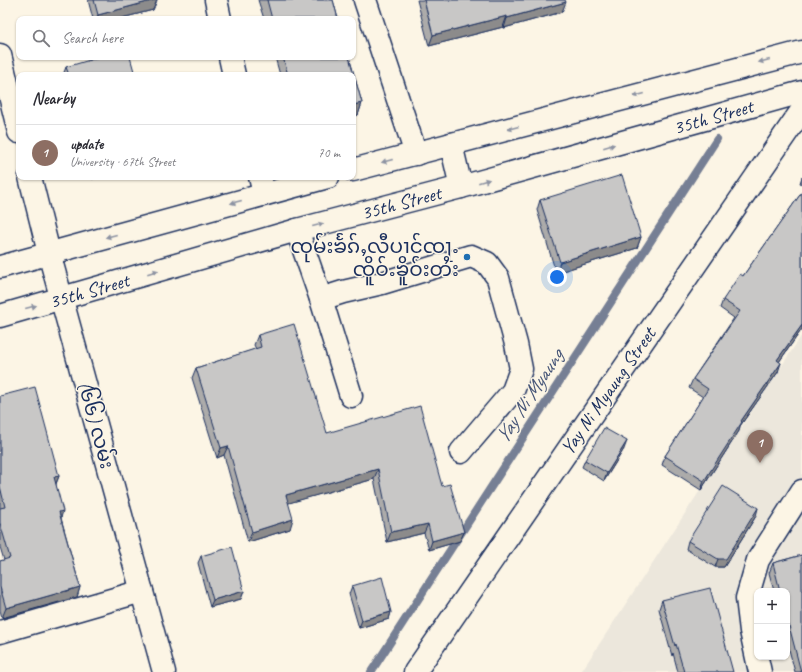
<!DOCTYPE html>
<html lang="en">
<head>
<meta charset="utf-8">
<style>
	:root { --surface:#fff; --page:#f2f2f3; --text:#2b2b33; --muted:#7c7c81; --line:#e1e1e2; --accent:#2563eb }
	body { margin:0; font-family:Caveat,"Noto Sans Myanmar",sans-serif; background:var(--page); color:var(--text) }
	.controls { position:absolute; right:12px; bottom:12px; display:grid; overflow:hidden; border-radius:8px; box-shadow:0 1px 3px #0004 }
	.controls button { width:36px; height:36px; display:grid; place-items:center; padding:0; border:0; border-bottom:1px solid var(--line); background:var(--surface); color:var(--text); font:20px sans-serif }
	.you { position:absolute; left:557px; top:277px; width:14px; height:14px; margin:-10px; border:3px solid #fff; border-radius:50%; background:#1a73e8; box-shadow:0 0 0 6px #1a73e833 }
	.badge { display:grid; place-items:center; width:26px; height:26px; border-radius:50%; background:var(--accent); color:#fff; font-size:13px; font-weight:700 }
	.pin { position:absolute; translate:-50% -33px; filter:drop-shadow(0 1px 2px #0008) }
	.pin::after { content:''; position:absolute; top:21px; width:14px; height:12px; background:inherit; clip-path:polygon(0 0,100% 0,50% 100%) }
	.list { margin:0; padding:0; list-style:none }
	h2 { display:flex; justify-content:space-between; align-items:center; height:52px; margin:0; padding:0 16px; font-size:17px }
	h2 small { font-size:13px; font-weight:400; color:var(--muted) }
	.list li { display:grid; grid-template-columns:26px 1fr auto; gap:12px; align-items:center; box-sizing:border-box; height:56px; padding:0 16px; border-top:1px solid var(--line) }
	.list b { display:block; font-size:15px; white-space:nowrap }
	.list p { margin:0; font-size:13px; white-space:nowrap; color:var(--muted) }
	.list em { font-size:13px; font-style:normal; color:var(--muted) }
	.icon { flex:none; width:22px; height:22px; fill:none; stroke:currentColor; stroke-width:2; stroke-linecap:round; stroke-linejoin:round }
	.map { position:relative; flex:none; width:802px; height:672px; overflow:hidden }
	.search { position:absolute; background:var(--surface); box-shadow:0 1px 3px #0004; left:16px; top:16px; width:340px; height:44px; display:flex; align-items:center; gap:10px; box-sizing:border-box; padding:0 14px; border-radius:8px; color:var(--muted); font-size:15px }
	.panel { position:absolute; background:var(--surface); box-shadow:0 1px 3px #0004; left:16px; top:72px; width:340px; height:108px; border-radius:8px }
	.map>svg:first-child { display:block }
</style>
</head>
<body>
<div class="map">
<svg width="802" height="672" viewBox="0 0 802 672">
	<rect width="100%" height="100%" fill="#fcf5e5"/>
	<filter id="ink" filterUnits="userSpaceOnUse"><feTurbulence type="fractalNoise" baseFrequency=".025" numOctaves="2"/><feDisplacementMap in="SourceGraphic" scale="8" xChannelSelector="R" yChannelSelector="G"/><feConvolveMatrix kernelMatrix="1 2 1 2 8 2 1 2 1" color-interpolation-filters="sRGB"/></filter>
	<g filter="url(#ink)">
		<path fill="#ece7dc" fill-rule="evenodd" d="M802,335v337h-221zM757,591h30v66h-30z"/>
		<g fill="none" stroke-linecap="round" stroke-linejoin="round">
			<polyline stroke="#767f94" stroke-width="8" points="371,672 717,139"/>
			<defs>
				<g id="minor">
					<polyline points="216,0 220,19"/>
					<polyline points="365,0 416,154"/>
					<polyline points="0,55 19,132"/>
					<polyline points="230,57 234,75"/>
					<polyline points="30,177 49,253 164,672"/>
					<polyline points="260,177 264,194"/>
					<polyline points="297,230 321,299 343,292 382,283 471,256 487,263 498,278 516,344 521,369 513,391 461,452"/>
					<polyline points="321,299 351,396"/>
					<polyline points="0,632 142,591"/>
					<polyline points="415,672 802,110"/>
					<polyline points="760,672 751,631 747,598 758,560 802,491"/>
				</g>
				<g id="major">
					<polyline points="451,144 461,187"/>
					<polyline points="353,170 802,52"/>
					<polyline points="0,267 328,177"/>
					<polyline points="0,316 297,230 461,187 802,92"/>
				</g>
			</defs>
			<use href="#minor" stroke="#1b2f5e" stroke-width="25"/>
			<use href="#major" stroke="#1b2f5e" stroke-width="25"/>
			<use href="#minor" stroke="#fcf5e5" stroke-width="22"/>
			<use href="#major" stroke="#fcf5e5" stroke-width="22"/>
		</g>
		<g fill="#acabaa" stroke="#1b2f5e">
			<polygon points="88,0 157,0 153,10 118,19 93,19"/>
			<polygon points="258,0 333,0 338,19 264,19"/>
			<polygon points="417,0 565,0 562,12 504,28 503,27 429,46"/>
			<polygon points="275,57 349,57 362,103 358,115 353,117 353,75 280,75"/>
			<polygon points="66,67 135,75 63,75"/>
			<polygon points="802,177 802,184 800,183"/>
			<polygon points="802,192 802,329 779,362 778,372 740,426 739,431 701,490 662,465 665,456 703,397 689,388 693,379 734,318 720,308 723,300 743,276"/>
			<polygon points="540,200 641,237 637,248 556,273 537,210"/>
			<polygon points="258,335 327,433 442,486 464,532 460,541 429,550 424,533 387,542 374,479 288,503 290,529 248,542 224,455 217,458 192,378 196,368 256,349 254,345"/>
			<polygon points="0,396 59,476 56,484 61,518 80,587 77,597 2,618 0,610 0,561 4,560 0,547"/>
			<polygon points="624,449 604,481 582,467 585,460"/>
			<polygon points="756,516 724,567 715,567 686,549 688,541"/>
			<polygon points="802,555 802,672 795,672 787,642 787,591 774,591 769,573 773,563"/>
			<polygon points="201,556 244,591 241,599 210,607 198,563"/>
			<polygon points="352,586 391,612 389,619 359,628 349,594"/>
			<polygon points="662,600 733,672 678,672 673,653 672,656 659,609"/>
		</g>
		<g fill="#8c8b8b" stroke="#1b2f5e">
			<polygon points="155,0 157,0 153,10 118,19 96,19 98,15"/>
			<polygon points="566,2 562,12 504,28 507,18"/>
			<polygon points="507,16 503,27 429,46 433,35"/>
			<polygon points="362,103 358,115 353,117 353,105"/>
			<polygon points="92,177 99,177 92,179"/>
			<polygon points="641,237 637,248 556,273 560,262"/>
			<polygon points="802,325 802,329 774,369 777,360"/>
			<polygon points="781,363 778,372 740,426 739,431 701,490 704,481 741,421"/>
			<polygon points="627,441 624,449 604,481 607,473"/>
			<polygon points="228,446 224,455 217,458 221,448"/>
			<polygon points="378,469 374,479 282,505 286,495"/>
			<polygon points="59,476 55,486 54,477"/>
			<polygon points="758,508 756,516 724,567 715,567 718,559"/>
			<polygon points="63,511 60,521 59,512"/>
			<polygon points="293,519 290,529 248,542 252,532"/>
			<polygon points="428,524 424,533 387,542 391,532"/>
			<polygon points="464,532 460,541 429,550 432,541"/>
			<polygon points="80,587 77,597 2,618 6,608"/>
			<polygon points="244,591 241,599 210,607 213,600"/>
			<polygon points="391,612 389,619 359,628 362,620"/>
		</g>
		<g fill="#c8c7c6" stroke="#1b2f5e">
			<polygon points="94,0 155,0 98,15"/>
			<polygon points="267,0 333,0 338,19 272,19"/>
			<polygon points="424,0 565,0 566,2 507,18 507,16 433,35"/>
			<polygon points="100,57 130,57 135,75 69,75 66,67"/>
			<polygon points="283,57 349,57 362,103 353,105 353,75 288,75"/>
			<polygon points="622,175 641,237 560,262 540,200"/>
			<polygon points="802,192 802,325 777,360 781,363 741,421 742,422 704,481 665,456 708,389 693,379 740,311 723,300 740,274 743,276"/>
			<polygon points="294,324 327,433 420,406 442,486 450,484 464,532 432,541 428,524 391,532 378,469 286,495 293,519 252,532 228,446 221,448 196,368 261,347 258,335"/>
			<polygon points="35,387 59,476 54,477 63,511 59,512 80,587 6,608 0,587 0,561 10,558 0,523 0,508 5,507 0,486 0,396"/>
			<polygon points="604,428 627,441 607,473 585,460"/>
			<polygon points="723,486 758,508 726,559 718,559 688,541"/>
			<polygon points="232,547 244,591 213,600 201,556"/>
			<polygon points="802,555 802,672 801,672 787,618 787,591 780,591 773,563"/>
			<polygon points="382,577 391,612 362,620 352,586"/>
			<polygon points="710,588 733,672 684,672 676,644 675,646 662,600"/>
		</g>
		<defs><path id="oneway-solid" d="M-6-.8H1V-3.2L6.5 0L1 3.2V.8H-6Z"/></defs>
		<g fill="#8c92a2">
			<use href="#oneway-solid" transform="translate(764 61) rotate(166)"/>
			<use href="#oneway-solid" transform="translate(639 95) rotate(165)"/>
			<use href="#oneway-solid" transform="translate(513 128) rotate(165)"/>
			<use href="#oneway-solid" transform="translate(609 146) rotate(-16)"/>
			<use href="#oneway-solid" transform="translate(387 161) rotate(165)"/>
			<use href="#oneway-solid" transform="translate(484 181) rotate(-16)"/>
			<use href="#oneway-solid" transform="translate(236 202) rotate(165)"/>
			<use href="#oneway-solid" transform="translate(318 225) rotate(-15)"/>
			<use href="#oneway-solid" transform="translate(111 236) rotate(165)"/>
			<use href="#oneway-solid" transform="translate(153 272) rotate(-16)"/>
			<use href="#oneway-solid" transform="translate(31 307) rotate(-15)"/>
		</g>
	</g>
	<circle fill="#1f6fb2" stroke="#fcf5e5" stroke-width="1.5" cx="467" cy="257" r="4"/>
	<g text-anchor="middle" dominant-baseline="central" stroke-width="3" stroke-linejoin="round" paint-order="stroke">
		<g font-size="20" fill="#1b2f5e" stroke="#fcf5e5">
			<text transform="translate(713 117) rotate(-16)">35th Street</text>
			<text transform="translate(401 203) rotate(-15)">35th Street</text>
			<text transform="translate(89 291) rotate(-16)">35th Street</text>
			<text transform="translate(608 391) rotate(-55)">Yay Ni Myaung Street</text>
			<text transform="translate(96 425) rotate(75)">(၆၆) လမ်း</text>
		</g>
		<g font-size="20" fill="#1b2f5e" stroke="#fcf5e5" text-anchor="end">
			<text x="459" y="246">ၸုမ်းၶႅၵ်ႇလီပၢင်ၸႃႉ<tspan x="459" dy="23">ၸိူဝ်ႉၶိူဝ်းတႆး</tspan></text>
		</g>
		<g font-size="21" font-style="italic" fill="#485779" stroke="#fcf5e5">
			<text transform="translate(529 396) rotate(-57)">Yay Ni Myaung</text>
		</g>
	</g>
</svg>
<div class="controls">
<button>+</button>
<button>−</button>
</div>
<div class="you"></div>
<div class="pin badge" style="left:760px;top:463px;background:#8d6e63">1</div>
<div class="search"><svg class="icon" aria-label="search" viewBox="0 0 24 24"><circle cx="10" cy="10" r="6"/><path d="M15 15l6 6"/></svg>Search here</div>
<section class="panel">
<h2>Nearby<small></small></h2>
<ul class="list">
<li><span class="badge" style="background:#8d6e63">1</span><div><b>update</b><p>University · 67th Street</p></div><em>70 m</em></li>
</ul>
</section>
</div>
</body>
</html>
